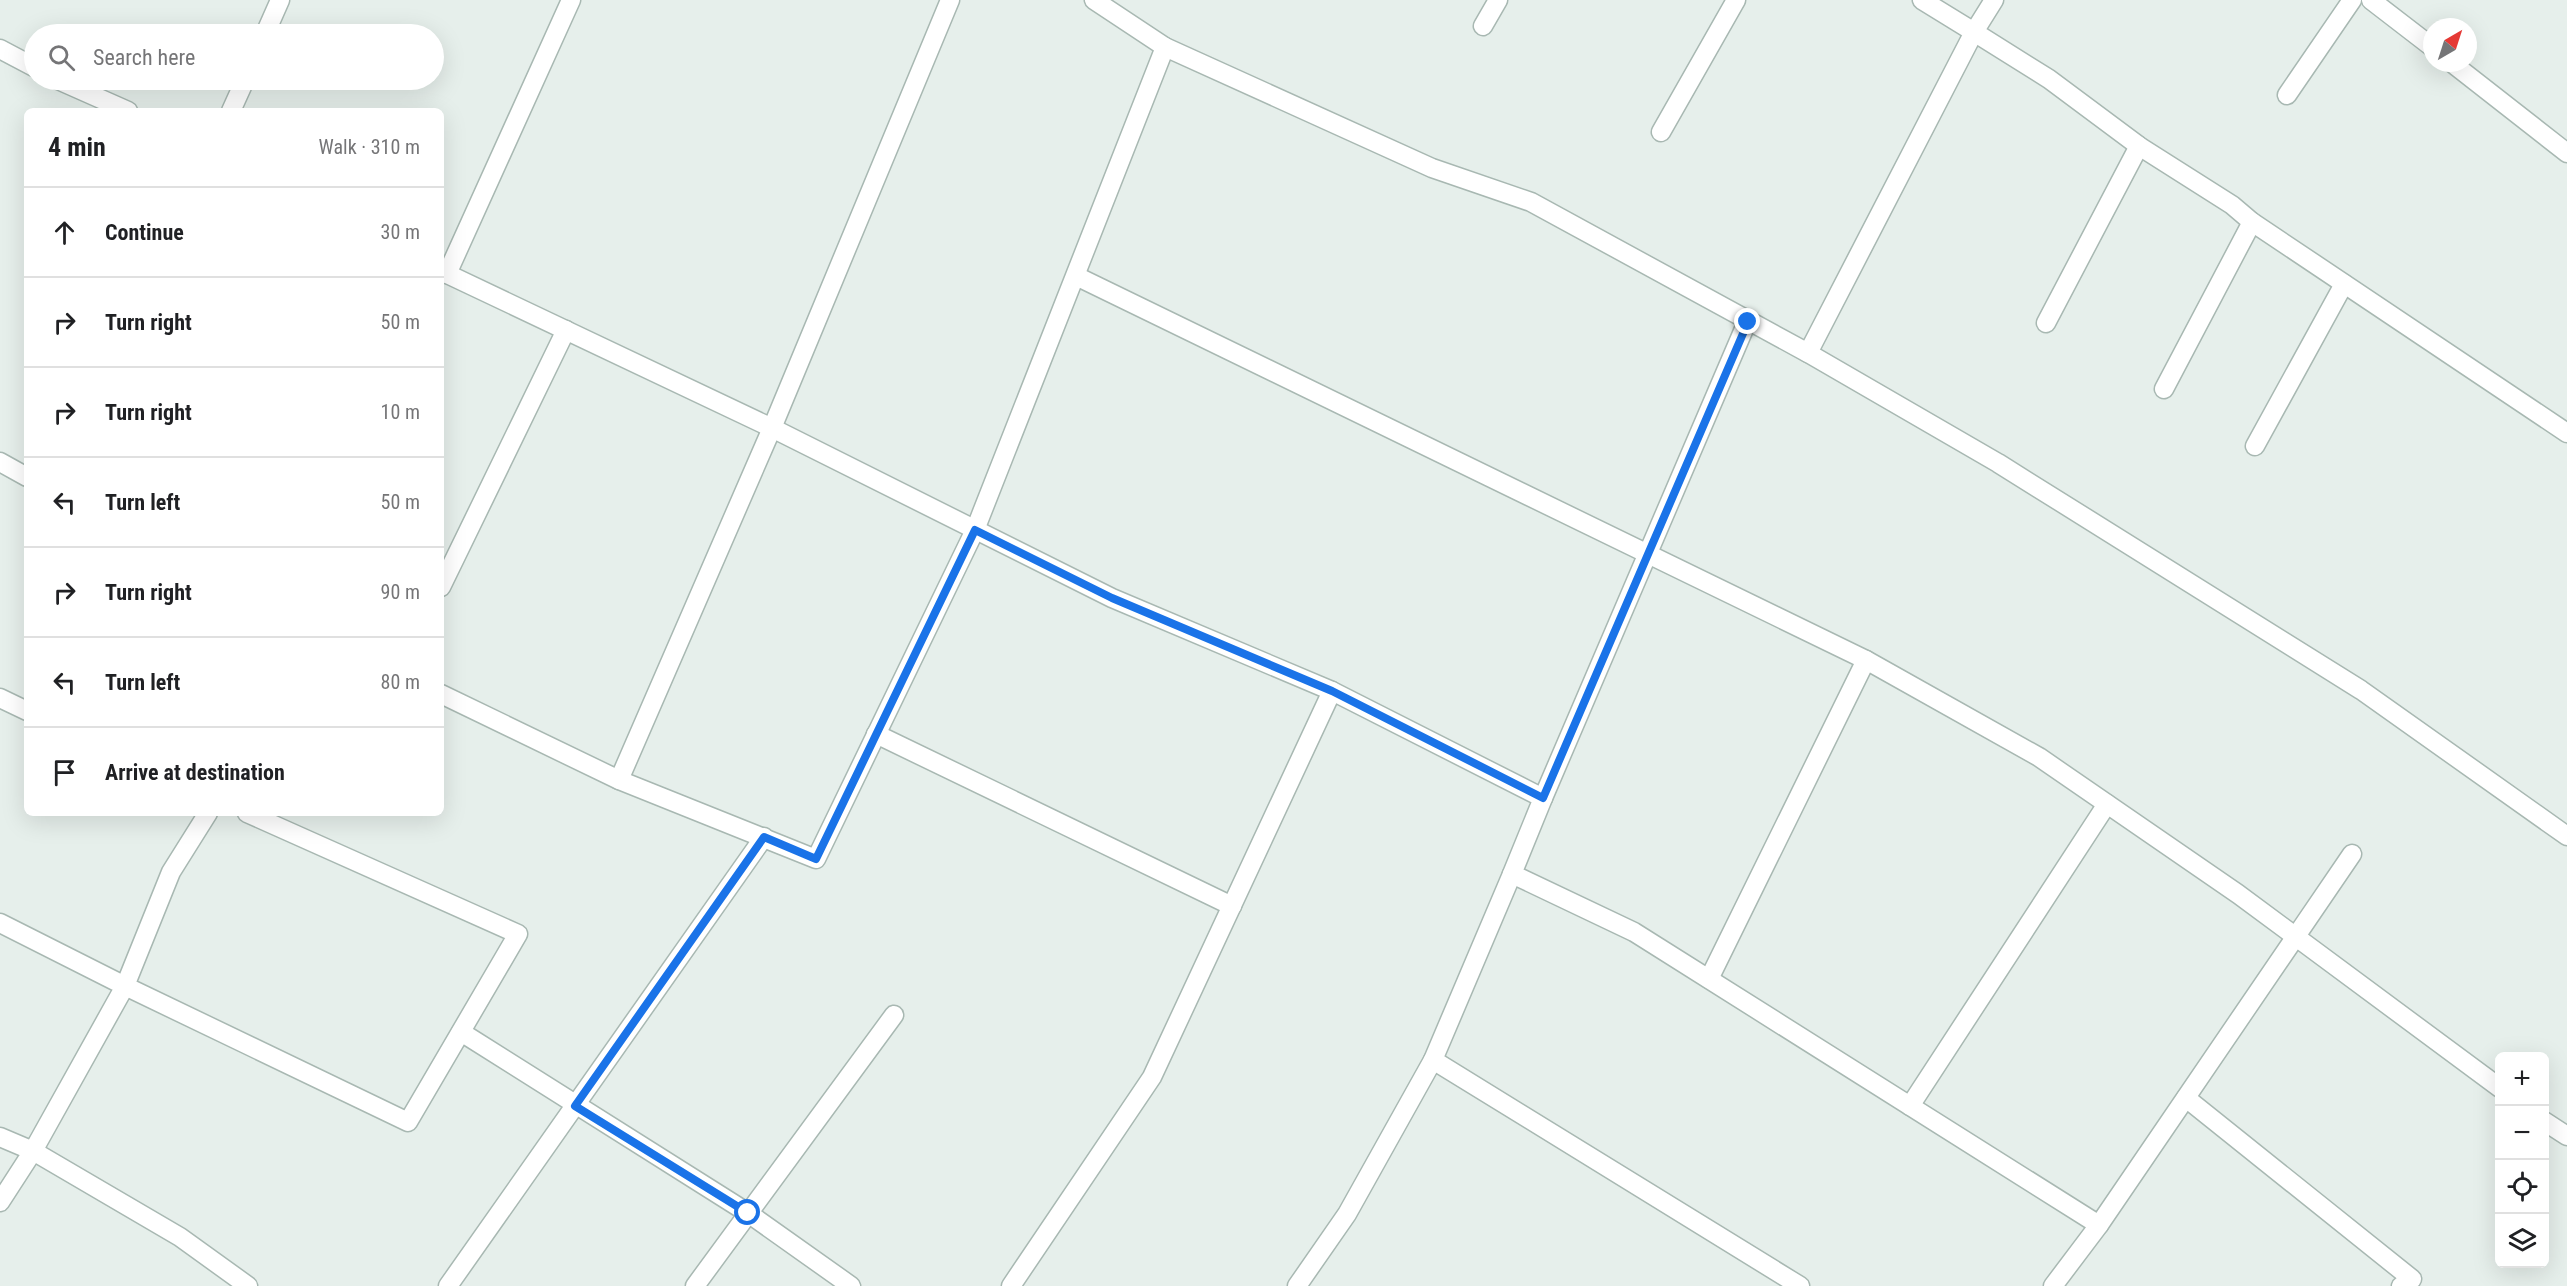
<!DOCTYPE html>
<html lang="en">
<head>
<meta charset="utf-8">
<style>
	:root { --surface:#fff; --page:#f2f2f2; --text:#202124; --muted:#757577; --line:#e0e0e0 }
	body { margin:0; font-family:"Roboto Condensed",sans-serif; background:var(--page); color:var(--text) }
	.controls { position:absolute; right:18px; bottom:18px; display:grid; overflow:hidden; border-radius:9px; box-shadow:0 6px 24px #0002 }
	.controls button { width:54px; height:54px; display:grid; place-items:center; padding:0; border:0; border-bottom:2px solid var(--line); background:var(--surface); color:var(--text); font:30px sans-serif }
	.compass { position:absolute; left:2423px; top:18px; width:54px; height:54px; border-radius:50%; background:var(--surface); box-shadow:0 6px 24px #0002; rotate:39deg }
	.stop { position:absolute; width:18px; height:18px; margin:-14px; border:4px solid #1a73e8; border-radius:50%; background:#fff }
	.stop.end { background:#1a73e8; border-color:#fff; box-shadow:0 2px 6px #0008 }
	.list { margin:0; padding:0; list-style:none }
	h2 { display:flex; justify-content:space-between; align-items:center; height:78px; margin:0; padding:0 24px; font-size:26px }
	h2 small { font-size:20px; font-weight:400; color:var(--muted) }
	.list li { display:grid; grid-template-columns:39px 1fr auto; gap:18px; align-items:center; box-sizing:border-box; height:90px; padding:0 24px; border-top:2px solid var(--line) }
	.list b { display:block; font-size:22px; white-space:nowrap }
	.list em { font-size:20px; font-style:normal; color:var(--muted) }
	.icon { flex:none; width:33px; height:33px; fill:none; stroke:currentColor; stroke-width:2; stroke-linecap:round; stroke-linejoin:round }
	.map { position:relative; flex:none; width:2567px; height:1286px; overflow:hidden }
	.search { position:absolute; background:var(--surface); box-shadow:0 6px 24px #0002; left:24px; top:24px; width:420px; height:66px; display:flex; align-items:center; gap:15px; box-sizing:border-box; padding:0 21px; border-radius:33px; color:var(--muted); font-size:22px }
	.panel { position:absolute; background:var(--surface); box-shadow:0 6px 24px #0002; left:24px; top:108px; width:420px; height:708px; border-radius:9px }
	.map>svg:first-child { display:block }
</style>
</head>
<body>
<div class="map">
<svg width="2567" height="1286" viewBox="0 0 2567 1286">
	<rect width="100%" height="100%" fill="#e6efeb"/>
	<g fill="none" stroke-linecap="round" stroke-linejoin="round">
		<defs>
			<g id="minor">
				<polyline points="1094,0 1165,47 1432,168 1531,202 1808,353 1998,463 2361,690 2567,836"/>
				<polyline points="1994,0 1974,32 2049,79 2139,146 2232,205 2252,222 2567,433"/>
				<polyline points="2371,0 2432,47"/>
				<polyline points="1483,26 1498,0"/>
				<polyline points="265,34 280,0"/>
				<polyline points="0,49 34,67"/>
				<polyline points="2452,63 2567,153"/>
				<polyline points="58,80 128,111"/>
				<polyline points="2287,95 2352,0"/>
				<polyline points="231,111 245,80"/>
				<polyline points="1661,132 1736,0"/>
				<polyline points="441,271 772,428 1112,598 1332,691 1543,798 1512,874 1634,932 2099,1225 2053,1286"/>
				<polyline points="447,274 571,0"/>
				<polyline points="1076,276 1866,660 2039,757 2238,894 2500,1088"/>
				<polyline points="2046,323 2139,146"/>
				<polyline points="1808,353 1974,32 1922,0"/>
				<polyline points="2164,389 2252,222"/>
				<polyline points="2255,446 2344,284"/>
				<polyline points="0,462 27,477"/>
				<polyline points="441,587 566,330"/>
				<polyline points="441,694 619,780 772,428 950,0"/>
				<polyline points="0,698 27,711"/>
				<polyline points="876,734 1232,906"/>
				<polyline points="619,780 816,859 975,530 1165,47"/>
				<polyline points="1543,798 1747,322"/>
				<polyline points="208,813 171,872 125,986 408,1122 518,934 247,813"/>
				<polyline points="0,923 125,986 33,1151 180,1237 248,1286"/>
				<polyline points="1709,979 1866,660"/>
				<polyline points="461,1032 748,1213 851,1286"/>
				<polyline points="1433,1060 1800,1286"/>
				<polyline points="2186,1098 2412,1279 2401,1286"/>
				<polyline points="1910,1106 2107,804"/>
				<polyline points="2544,1121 2567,1136"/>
				<polyline points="0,1137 33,1151 0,1202"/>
				<polyline points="2099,1225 2352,854"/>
				<polyline points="448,1286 764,837"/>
				<polyline points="695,1286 894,1015"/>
				<polyline points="1011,1286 1152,1077 1332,691"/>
				<polyline points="1297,1286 1347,1214 1433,1060 1512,874"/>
			</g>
		</defs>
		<use href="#minor" stroke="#a8b8b2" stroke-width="21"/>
		<use href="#minor" stroke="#fff" stroke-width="18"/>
	</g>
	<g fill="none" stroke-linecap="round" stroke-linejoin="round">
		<polyline stroke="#1a73e8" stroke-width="8" points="748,1213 575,1106 764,837 816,859 975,530 1112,598 1332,691 1543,798 1748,322"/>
	</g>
</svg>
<div class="controls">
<button>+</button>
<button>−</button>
<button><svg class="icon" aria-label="locate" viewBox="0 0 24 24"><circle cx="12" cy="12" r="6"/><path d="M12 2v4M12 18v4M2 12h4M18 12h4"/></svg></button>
<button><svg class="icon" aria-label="layers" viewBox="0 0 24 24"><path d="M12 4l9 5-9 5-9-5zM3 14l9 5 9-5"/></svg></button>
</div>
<svg class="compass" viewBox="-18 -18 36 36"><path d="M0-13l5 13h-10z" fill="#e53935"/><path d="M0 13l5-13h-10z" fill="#757577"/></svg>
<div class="stop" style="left:748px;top:1213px"></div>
<div class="stop end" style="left:1748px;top:322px"></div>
<div class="search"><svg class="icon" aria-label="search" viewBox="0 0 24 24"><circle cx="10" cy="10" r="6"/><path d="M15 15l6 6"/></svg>Search here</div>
<section class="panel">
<h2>4 min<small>Walk · 310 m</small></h2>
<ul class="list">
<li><svg class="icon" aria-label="ahead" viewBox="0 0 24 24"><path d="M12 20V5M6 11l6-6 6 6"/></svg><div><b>Continue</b></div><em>30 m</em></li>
<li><svg class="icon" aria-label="right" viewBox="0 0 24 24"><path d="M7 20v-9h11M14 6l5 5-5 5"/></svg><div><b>Turn right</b></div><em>50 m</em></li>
<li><svg class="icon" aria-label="right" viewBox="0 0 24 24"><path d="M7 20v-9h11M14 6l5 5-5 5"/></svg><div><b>Turn right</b></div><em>10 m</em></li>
<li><svg class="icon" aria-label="left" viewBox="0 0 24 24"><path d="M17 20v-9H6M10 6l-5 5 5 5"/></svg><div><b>Turn left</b></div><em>50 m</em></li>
<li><svg class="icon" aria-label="right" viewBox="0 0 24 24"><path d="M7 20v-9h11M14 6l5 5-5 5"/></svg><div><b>Turn right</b></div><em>90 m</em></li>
<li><svg class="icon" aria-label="left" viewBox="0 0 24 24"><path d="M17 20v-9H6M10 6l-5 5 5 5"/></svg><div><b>Turn left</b></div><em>80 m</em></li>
<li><svg class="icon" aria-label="arrive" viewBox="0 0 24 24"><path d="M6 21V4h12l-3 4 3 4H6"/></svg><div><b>Arrive at destination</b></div></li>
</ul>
</section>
</div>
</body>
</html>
